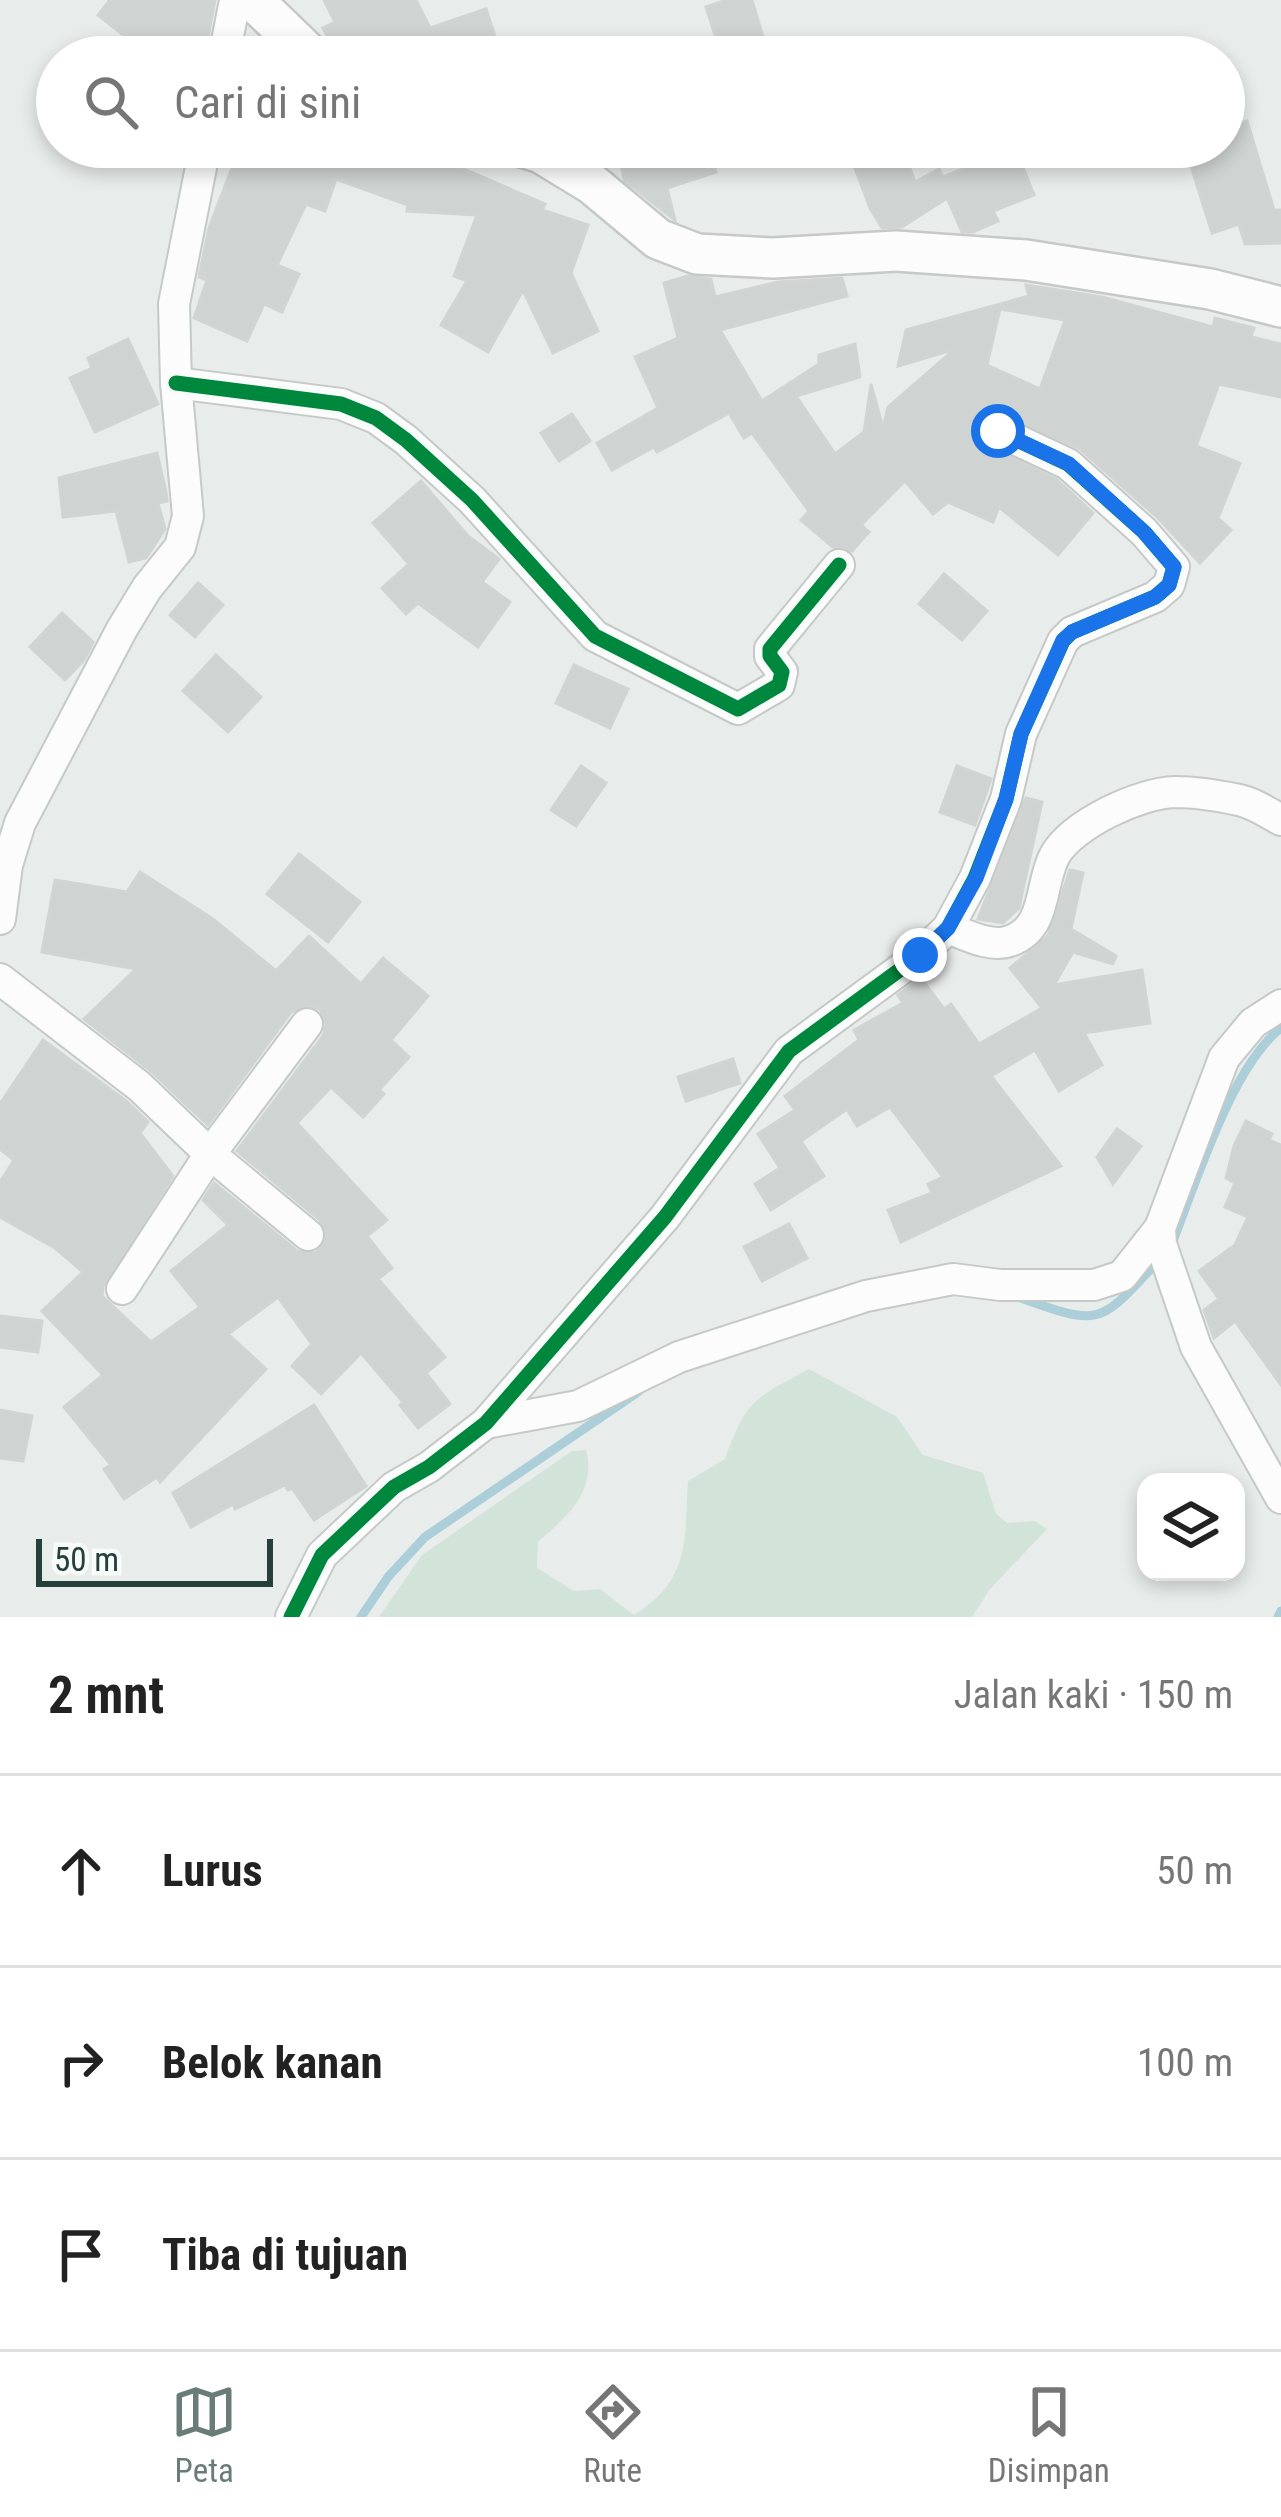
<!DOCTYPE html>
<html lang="id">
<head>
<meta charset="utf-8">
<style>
	:root { --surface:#fff; --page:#f2f2f2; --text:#222; --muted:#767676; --line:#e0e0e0; --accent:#697c78 }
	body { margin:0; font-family:"Roboto Condensed",sans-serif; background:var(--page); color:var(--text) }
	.controls { position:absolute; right:36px; bottom:36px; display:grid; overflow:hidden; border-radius:24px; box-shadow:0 6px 18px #0003 }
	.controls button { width:108px; height:108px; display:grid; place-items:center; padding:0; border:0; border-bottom:3px solid var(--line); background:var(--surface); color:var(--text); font:60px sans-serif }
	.scale { position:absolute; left:36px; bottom:30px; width:237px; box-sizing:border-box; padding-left:12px; border:6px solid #25403b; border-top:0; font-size:33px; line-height:42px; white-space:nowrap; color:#25403b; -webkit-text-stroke:9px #f7fbf9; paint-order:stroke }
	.stop { position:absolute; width:36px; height:36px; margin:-27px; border:9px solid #1a73e8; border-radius:50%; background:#fff }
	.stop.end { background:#1a73e8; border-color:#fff; box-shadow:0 3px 12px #0008 }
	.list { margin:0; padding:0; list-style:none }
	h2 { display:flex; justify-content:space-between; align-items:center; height:156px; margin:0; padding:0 48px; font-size:51px }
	h2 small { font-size:39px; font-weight:400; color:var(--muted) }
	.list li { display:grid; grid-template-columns:78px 1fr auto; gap:36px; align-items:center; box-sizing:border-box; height:192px; padding:0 48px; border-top:3px solid var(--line) }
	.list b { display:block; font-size:45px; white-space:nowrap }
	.list em { font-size:39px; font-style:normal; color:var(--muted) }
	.icon { flex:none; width:66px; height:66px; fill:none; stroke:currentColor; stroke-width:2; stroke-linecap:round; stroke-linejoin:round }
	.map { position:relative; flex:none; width:1281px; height:1617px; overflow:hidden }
	.search { position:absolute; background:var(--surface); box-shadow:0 6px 18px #0003; left:36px; right:36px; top:36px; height:132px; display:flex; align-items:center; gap:30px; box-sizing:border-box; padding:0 42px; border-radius:66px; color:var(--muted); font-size:45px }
	.sheet { height:732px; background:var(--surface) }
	nav { display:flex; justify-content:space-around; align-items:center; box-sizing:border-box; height:168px; border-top:3px solid var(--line); background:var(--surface); font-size:33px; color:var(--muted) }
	nav a { display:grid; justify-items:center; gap:6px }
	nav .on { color:var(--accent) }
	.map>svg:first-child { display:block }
</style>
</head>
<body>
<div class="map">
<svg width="1281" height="1617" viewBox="0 0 1281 1617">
	<rect width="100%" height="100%" fill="#e8ecea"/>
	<path fill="#d2e4d9" d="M809,1369l88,48 26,38 60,18 13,41 11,9 28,-2 12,8 -57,60 -18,28h-593l43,-62 150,-104 14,-1c11,42 -20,67 -48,92l-1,26 37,23 26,-2 34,26c57,-36 50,-73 54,-134l37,-22c21,-59 30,-61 84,-90z"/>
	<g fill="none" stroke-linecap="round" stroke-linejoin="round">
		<g stroke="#abced8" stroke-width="9">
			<path d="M1171,1246c24,-60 60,-179 110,-218"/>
			<path d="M1018,1297c86,31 81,27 142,-38"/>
			<polyline points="361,1617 388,1577 425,1537 638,1392"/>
			<polyline points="1278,1617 1281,1611"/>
		</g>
	</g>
	<g fill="#cfd3d2" stroke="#d0d5d3" stroke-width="3" fill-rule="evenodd">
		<polygon points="110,0 215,0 207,43 187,36 194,57 151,57 98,15"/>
		<polygon points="324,0 416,0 430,28 486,9 502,57 338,57 323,28 335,22"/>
		<polygon points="727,0 752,0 769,57 722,57 706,7"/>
		<polygon points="1247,121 1274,210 1281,210 1281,243 1245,244 1239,224 1212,233 1185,147 1224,147 1224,129"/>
		<polygon points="240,147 406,147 400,163 459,167 545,204 542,210 588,225 571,273 598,331 553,353 523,290 488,352 441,325 467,281 454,276 477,215 407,211 408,205 336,179 325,211 306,204 277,265 299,274 282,312 264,304 247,341 194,318 207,280 199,277 209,228"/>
		<polygon points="618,147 709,147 716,172 667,188 675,220 624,180"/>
		<polygon points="847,147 902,147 915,182 939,169 943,177 1015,148 1034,195 993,211 998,221 973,232 962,232 947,198 902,227 882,228 870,208"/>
		<path d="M688,276l23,3 4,18 63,-15 64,-4 5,18 -127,34 42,71 57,-37v-9l36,-11 5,33 -64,19 39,58 29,-22 7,-48 12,44 5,-21 67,-58 -57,17 8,-36 123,-34 -3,-11 76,12 111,30 2,-9 39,10 -3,9 30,7v53l-62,-13 -23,62 44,17 -22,55 13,12 -31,33 -43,-46 -77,-68 -82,-37 -17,10 -2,12 4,9 74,37 36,33 -35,42 -59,-48 -6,15 -45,-20 -15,12 -28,-33 -44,44 8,7 -17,19 -19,-4 -32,-27 8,-9 -57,-78 -8,5 -15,-25 -72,39 -3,-5 -42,23 -15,-27 61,-35 -23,-51 43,-19 -14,-55zM1000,309l65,11 -25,69 -53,-24z"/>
		<polygon points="128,339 158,404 95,432 70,378 92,368 88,358"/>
		<polygon points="572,414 590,441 559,461 541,433"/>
		<polygon points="157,453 166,492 167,501 158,503 165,529 146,558 129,562 116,511 63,517 59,478"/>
		<polygon points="421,481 468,536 499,559 482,582 510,602 478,647 418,603 406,614 382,588 409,564 373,523"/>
		<polygon points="944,574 987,611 962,640 919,604"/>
		<polygon points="198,583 223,605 195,637 170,615"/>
		<polygon points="62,613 93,642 84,660 65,680 30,647"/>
		<polygon points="216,655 261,697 228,732 183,691"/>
		<polygon points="574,665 628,689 610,728 556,703"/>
		<polygon points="581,766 606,783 576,826 551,810"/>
		<polygon points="957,766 991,779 975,825 940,812"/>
		<polygon points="1026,798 1042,802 1019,908 1003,923 978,919"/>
		<polygon points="299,854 360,902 328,942 267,894"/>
		<polygon points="1070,870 1083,873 1071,929 1116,956 1113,964 1073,952 1054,985 1142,970 1150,1023 1084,1033 1102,1065 1059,1091 1035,1050 991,1076 1061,1166 901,1242 888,1210 932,1193 928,1184 943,1177 890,1107 857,1126 847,1109 801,1141 824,1176 771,1210 755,1184 780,1168 758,1134 795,1110 785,1096 859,1040 854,1030 903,1003 898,995 921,978 944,1009 951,1004 979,1044 1042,1008 1010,968 1048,936"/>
		<polygon points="140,872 213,919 276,971 309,936 361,984 383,958 428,996 391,1040 409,1057 379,1090 384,1094 363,1117 331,1087 297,1123 387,1220 367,1236 392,1268 378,1279 445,1357 426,1373 450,1404 418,1428 400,1405 403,1402 361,1353 321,1394 292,1366 312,1344 278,1297 228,1334 266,1369 160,1482 157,1477 124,1499 104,1469 111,1465 64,1407 103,1375 42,1311 83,1272 55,1248 0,1217 0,1182 14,1160 0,1149 0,1104 43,1040 126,1101 148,1122 140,1133 173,1176 103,1287 102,1296 151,1342 200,1307 171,1271 228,1225 203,1200 214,1183 297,1251 316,1253 327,1237 320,1220 237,1151 323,1036 326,1025 320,1009 308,1005 291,1012 208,1125 152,1072 84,1019 136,969 42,952 55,880 127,892"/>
		<polygon points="733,1059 740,1083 686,1101 678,1077"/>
		<polygon points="1246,1121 1272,1134 1269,1140 1281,1145 1281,1385 1235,1321 1214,1338 1204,1310 1219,1299 1199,1271 1235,1245 1248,1217 1225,1207 1235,1183 1226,1178 1234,1146"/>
		<polygon points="1117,1129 1141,1146 1113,1184 1097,1157"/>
		<polygon points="789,1224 807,1258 762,1281 744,1247"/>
		<polygon points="0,1316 42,1321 38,1352 0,1347"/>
		<polygon points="314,1405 366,1486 314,1520 292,1488 288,1490 285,1485 235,1509 233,1504 191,1527 173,1493"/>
		<polygon points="0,1410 32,1416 23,1461 0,1458"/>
	</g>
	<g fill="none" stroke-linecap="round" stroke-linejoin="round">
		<defs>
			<g id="minor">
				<polyline points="224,57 235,0"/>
				<polyline points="176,383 341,404 376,418 406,440 472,500 595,636 738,709 779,685 782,672 770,656 770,649 839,565"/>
				<polyline points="0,919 7,865 20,823 122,629 147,588 180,547 188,516 176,383 174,304 205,147"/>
				<path d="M948,928c18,7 43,20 62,13 38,-13 29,-57 45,-86 18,-31 84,-62 120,-63 20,0 45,4 64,8 15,3 29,13 42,20"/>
				<polyline points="0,979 139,1086 210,1154 308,1235"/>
				<polyline points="1281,1005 1253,1023 1224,1058 1160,1228 1161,1244 1196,1347 1281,1498"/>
				<polyline points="122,1289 210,1154 307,1024"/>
				<polyline points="486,1423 578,1406 679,1357 866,1296 953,1279 1000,1285 1094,1285 1122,1276 1160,1228"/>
				<polyline points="291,1617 322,1555 394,1487 429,1467 486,1423 665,1217 789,1051 920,955 948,928 975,878 1006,799 1021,734 1063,641 1072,632 1155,597 1169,585 1174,567 1144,532 1068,464 998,431"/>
			</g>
			<g id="tertiary">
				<polyline points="253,0 312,57"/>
				<polyline points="522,147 541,153 592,184 658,239 697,254 773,258 896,251 1026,260 1210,289 1281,307"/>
			</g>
		</defs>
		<use href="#minor" stroke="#c5c9c7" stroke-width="34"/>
		<use href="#tertiary" stroke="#c5c9c7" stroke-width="44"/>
		<use href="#minor" stroke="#fcfcfc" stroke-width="30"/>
		<use href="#tertiary" stroke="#fcfcfc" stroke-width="39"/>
		<defs>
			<g id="cycleway">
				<polyline points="176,383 341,404 376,418 406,440 472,500 595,636 738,709 779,685 782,672 770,656 770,649 839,565"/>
				<polyline points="291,1617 322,1555 394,1487 429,1467 486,1423 665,1217 789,1051 920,955 948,928 975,878 1006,799 1021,734 1063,641 1072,632 1155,597 1169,585 1174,567 1144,532 1068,464 998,431"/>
			</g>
		</defs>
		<use href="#cycleway" stroke="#f7fbf9" stroke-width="22"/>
		<use href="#cycleway" stroke="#00873e" stroke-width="15"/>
	</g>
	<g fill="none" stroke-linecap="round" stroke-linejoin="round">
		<polyline stroke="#1a73e8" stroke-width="15" points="920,955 948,928 976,878 1006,799 1021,734 1063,640 1072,632 1155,597 1169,585 1174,567 1144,532 1069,464 998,431"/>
	</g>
</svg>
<div class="controls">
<button><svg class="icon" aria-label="layers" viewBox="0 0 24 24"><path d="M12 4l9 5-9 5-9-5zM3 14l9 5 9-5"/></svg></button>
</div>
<div class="scale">50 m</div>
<div class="stop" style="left:998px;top:431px"></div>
<div class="stop end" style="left:920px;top:955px"></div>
<div class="search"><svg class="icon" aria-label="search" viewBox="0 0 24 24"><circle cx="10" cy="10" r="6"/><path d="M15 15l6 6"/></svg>Cari di sini</div>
</div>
<section class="sheet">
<h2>2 mnt<small>Jalan kaki · 150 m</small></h2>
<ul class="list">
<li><svg class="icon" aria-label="ahead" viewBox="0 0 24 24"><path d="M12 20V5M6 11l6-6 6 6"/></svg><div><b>Lurus</b></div><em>50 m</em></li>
<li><svg class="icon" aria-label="right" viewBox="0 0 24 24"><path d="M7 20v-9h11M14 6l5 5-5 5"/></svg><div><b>Belok kanan</b></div><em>100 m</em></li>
<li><svg class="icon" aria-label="arrive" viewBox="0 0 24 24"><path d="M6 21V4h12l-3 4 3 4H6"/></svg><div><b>Tiba di tujuan</b></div></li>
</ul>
</section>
<nav>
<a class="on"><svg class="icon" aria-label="map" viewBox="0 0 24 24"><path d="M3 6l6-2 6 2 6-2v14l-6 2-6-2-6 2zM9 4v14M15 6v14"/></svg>Peta</a>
<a><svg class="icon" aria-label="directions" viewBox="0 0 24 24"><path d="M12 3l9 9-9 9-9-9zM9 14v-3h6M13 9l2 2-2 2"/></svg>Rute</a>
<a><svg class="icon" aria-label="saved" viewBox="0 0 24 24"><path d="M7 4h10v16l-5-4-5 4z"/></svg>Disimpan</a>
</nav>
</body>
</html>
